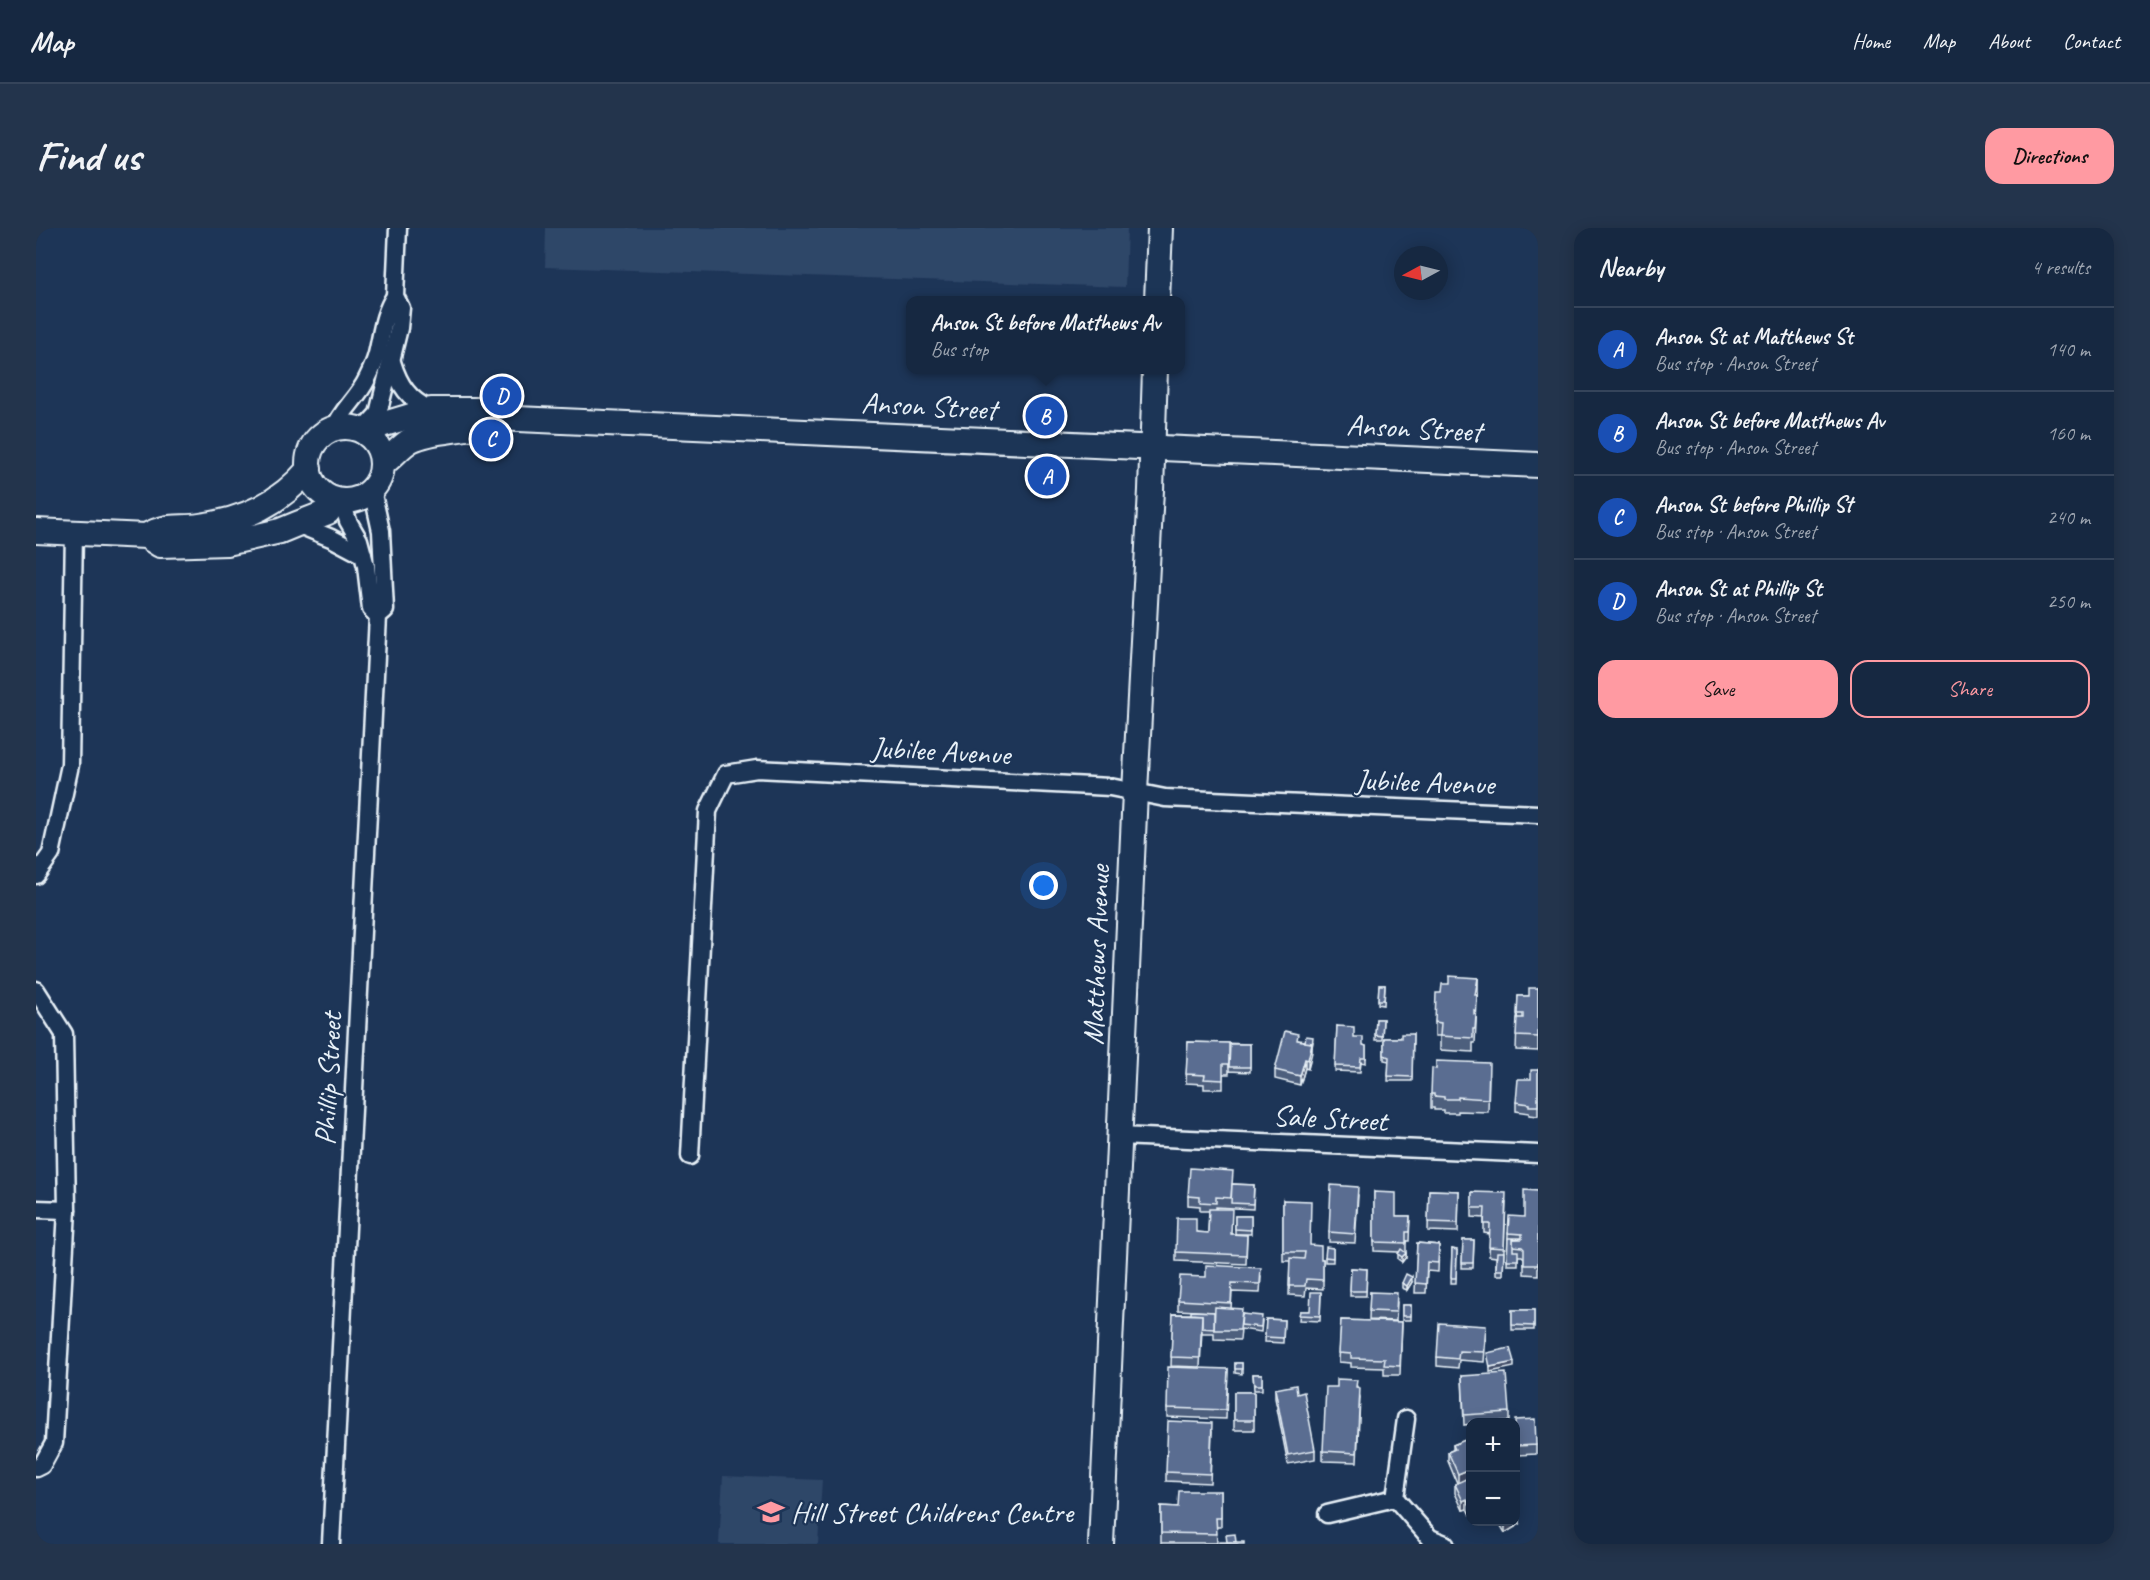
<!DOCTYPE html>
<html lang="en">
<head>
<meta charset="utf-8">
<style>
	:root { --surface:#162841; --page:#23344c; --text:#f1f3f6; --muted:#9ea6b1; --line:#35445a; --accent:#ff9aa2 }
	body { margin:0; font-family:Caveat,sans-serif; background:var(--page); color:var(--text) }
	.controls { position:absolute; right:18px; bottom:18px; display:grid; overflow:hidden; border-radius:12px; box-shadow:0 3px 15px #0003 }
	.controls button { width:54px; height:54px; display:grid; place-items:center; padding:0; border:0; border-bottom:2px solid var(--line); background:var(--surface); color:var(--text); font:30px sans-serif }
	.compass { position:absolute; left:1358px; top:18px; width:54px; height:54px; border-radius:50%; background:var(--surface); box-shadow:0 3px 15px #0003; rotate:263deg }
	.you { position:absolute; left:1008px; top:658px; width:21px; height:21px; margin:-15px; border:4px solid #fff; border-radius:50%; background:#1a73e8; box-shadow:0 0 0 9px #1a73e833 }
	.badge { display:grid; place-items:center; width:39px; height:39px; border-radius:50%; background:var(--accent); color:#fff; font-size:20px; font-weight:700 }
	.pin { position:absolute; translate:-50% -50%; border:3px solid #fff; box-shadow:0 2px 6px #0006 }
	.popup { position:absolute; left:870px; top:68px; width:279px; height:78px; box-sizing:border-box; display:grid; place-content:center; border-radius:12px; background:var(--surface); filter:drop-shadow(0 2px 4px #0005); font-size:20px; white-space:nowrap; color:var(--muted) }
	.popup b { font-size:22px; color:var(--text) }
	.popup::after { content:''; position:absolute; left:50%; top:100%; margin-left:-12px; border:12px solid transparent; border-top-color:var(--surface) }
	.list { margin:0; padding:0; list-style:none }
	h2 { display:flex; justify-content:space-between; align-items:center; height:78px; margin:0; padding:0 24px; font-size:26px }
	h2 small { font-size:20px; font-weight:400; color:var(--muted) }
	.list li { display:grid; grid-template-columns:39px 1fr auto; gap:18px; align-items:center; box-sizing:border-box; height:84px; padding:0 24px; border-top:2px solid var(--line) }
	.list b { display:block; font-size:22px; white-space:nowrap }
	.list p { margin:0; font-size:20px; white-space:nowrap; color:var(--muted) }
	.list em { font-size:20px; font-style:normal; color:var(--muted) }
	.actions { display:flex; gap:12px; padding:18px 24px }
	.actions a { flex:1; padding:14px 0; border:2px solid var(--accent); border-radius:18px; text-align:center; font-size:21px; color:var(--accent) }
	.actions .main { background:var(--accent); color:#111 }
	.map { position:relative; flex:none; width:1502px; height:1316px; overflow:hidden; border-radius:18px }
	header { display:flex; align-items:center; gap:36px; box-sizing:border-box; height:84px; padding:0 30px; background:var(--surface); border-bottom:2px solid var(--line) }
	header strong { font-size:28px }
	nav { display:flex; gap:33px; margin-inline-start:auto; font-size:21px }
	.intro { display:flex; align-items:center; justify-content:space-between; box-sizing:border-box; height:144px; padding:0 36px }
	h1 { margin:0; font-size:42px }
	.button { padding:15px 27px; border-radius:18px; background:var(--accent); color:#111; font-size:21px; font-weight:700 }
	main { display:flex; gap:36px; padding:0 36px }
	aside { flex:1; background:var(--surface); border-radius:18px; box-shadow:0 3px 15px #0003 }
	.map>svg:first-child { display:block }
</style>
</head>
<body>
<header>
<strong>Map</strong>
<nav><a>Home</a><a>Map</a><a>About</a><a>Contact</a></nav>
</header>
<div class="intro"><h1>Find us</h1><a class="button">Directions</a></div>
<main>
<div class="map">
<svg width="1502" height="1316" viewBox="0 0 1502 1316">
	<rect width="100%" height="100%" fill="#1d3557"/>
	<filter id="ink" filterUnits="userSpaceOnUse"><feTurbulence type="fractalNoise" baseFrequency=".0167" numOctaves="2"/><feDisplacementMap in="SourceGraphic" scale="12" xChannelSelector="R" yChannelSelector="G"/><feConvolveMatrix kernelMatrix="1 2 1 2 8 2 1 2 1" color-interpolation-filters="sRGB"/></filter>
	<g filter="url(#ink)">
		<g fill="#2f4668">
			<polygon points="510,0 1091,0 1089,59 509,39"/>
			<polygon points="687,1248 786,1252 782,1316 683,1316"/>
		</g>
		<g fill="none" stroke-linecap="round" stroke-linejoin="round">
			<defs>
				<g id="street">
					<path d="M356,134c7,23 17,38 39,48"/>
					<path d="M298,201c7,-19 24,-31 33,-50 4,-8 8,-17 10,-25 5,-21 6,-40 18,-58"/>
					<polyline points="327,202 342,186 363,100 365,80 359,68 362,0"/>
					<polyline points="306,273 312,293 323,312 330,338 335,381 342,388"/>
					<polyline points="261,296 295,310 327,327"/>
					<polyline points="0,647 15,626 34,537 38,303"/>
					<polyline points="0,762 28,806 31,982 18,1215 6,1237 0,1240"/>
					<polyline points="1083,908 1502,926"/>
					<polyline points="654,928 672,583 690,546 721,541 1074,559 1129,570 1502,586"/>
					<polyline points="0,981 31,982"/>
					<polyline points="1370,1191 1359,1270 1394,1310 1409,1316"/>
					<polyline points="1291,1286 1359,1270"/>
					<polyline points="295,1316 342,388 349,382 345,303 336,262"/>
				</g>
				<g id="secondary">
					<polyline points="1121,72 1124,0"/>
					<circle cx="309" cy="236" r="37"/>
					<polyline points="332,207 345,197 395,182 450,182 460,190"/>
					<path d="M346,236c11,-7 18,-18 29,-24 25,-13 62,-7 85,-22l1042,47"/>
					<polyline points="0,303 110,308 124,317 191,315 244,303 261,296 292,284 299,272"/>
					<path d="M110,308c20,-12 33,-7 54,-10 45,-6 80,-23 109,-57"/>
					<polyline points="1065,1316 1099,564 1115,262 1119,142"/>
				</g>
			</defs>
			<use href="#street" stroke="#e8f1f8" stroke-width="21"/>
			<use href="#secondary" stroke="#e8f1f8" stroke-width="28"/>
			<use href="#street" stroke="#1d3557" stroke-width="16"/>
			<use href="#secondary" stroke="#1d3557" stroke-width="24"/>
		</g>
		<g fill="#4d5e7d" stroke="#e8f1f8" stroke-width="1.5">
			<polygon points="1442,750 1440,796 1439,815 1437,815 1437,824 1404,822 1404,808 1399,808 1399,794 1405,765 1413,756"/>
			<polygon points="1343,757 1349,757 1348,777 1342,776"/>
			<polygon points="1502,760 1502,823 1480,822 1482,768 1493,768"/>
			<polygon points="1340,791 1347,791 1346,812 1339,812"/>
			<polygon points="1301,798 1318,809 1327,817 1330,818 1330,835 1325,834 1324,844 1299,843"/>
			<polygon points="1377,806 1376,853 1352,853 1353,833 1348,832 1348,810 1365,810"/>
			<polygon points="1262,812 1277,814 1272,841 1269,840 1264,857 1239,851 1239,842"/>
			<polygon points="1152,814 1214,816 1214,844 1193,843 1193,829 1193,846 1187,846 1187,861 1168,861 1168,856 1150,855"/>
			<polygon points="1502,842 1502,888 1493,887 1493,885 1480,883 1480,874"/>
			<polygon points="1453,849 1452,884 1422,883 1422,885 1408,885 1408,882 1398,882 1398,880 1395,880 1395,866"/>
			<polygon points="1197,956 1218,957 1217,981 1180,979 1180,981 1195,1006 1211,1007 1210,1036 1140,1033 1140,1024 1160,1004 1172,1005 1173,983 1164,983 1164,978 1152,977 1152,968"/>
			<polygon points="1393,962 1423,963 1422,1004 1392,1003"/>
			<polygon points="1502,963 1502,1047 1488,1046 1488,1030 1486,1028 1482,1028 1482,1037 1471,1037 1472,1005 1488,989"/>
			<polygon points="1338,964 1360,988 1374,988 1373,1013 1370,1013 1370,1029 1366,1034 1362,1031 1362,1026 1363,1024 1338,1023"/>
			<polygon points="1436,964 1470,974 1467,1047 1460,1047 1460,1029 1453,1028 1454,1006 1448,1005 1448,990 1436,989"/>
			<polygon points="1322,968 1319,1015 1293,1014 1293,1004"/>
			<polygon points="1247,972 1274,1017 1285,1031 1287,1031 1287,1061 1270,1060 1269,1068 1253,1067 1254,1033 1247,1033"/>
			<rect x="1199" y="988" width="16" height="18"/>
			<polygon points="1427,1012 1438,1012 1437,1040 1426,1040"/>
			<polygon points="1381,1015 1403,1017 1402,1044 1391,1043 1390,1065 1379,1065"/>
			<polygon points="1297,1020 1297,1034 1289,1034 1289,1029"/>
			<polygon points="1416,1021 1421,1022 1420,1055 1415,1055"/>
			<polygon points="1315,1040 1331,1041 1330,1068 1314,1068"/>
			<polygon points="1170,1049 1225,1049 1224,1065 1196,1064 1195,1081 1206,1086 1226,1093 1225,1104 1205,1101 1204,1112 1178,1111 1178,1105 1166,1105 1166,1102 1164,1139 1135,1138 1137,1086 1155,1086 1178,1084 1142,1082 1142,1072"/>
			<polygon points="1376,1054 1371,1062 1366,1060 1366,1055"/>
			<polygon points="1285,1064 1284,1093 1263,1092 1264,1083 1274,1083"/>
			<polygon points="1334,1064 1361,1074 1360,1093 1333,1092"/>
			<rect x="1366" y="1077" width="9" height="15"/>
			<rect x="1476" y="1082" width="22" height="20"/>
			<polygon points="1230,1091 1248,1092 1247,1115 1229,1114"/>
			<polygon points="1305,1092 1366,1094 1364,1147 1348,1147 1348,1140 1315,1139 1315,1135 1303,1134"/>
			<polygon points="1450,1108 1448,1134 1423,1132 1422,1140 1401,1138 1401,1129"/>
			<polygon points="1199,1135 1206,1135 1206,1146 1199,1145"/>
			<polygon points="1192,1141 1190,1191 1131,1189 1131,1180"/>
			<polygon points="1217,1146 1226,1146 1226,1162 1218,1162"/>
			<polygon points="1426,1148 1473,1184 1473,1193 1454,1194 1434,1194 1434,1196 1428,1197"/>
			<polygon points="1321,1159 1324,1169 1321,1234 1287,1233 1287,1223"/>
			<polygon points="1239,1161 1261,1166 1279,1222 1279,1231 1252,1236 1239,1170"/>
			<rect x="1198" y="1164" width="20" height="38"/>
			<polygon points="1176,1204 1174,1255 1130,1253 1130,1244"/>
			<polygon points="1434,1210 1434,1287 1431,1281 1427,1282 1419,1265 1419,1256 1421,1255 1412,1233 1412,1224 1417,1222 1417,1217"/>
			<polygon points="1479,1216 1500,1217 1500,1226 1480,1227"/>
			<polygon points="1185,1263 1185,1299 1180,1299 1181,1315 1125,1315 1125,1278 1142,1279"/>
			<polygon points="1462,1293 1479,1293 1484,1296 1469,1305"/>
		</g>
		<g fill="#3f4c66" stroke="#e8f1f8" stroke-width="1.5">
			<polygon points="1442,750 1442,764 1439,781 1439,767"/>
			<polygon points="1276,815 1276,824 1272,841 1272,832"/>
			<polygon points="1269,831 1269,840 1264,857 1264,848"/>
			<polygon points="1370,1025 1370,1029 1366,1034 1366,1029"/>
			<polygon points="1376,1049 1376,1054 1371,1062 1371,1058"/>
			<polygon points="1478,1134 1478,1139 1454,1144 1454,1139"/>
			<polygon points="1434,1241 1434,1250 1422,1256 1422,1246"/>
			<polygon points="1431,1271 1431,1281 1427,1282 1427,1273"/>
			<polygon points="1484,1287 1484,1296 1469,1305 1469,1295 1473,1293 1479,1293 1479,1290"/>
		</g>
		<g fill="#5a6d91" stroke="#e8f1f8" stroke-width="1.5">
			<polygon points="1413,748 1442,750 1439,767 1441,767 1440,783 1438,782 1438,786 1440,787 1439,801 1437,801 1437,810 1404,808 1405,795 1399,794 1400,765 1405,765 1406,756 1413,756"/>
			<polygon points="1343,757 1349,757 1348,772 1342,772"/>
			<polygon points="1493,760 1502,760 1502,809 1480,808 1481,790 1487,790 1487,786 1481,786 1482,768 1493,768"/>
			<polygon points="1340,791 1347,791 1346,808 1339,807"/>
			<polygon points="1301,798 1318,799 1318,809 1327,809 1327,817 1330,818 1330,830 1325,830 1324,839 1299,838"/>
			<polygon points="1249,803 1262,806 1261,812 1276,815 1272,832 1269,831 1264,848 1239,842"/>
			<polygon points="1365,806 1377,806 1376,849 1352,848 1353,829 1348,827 1348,810 1365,810"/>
			<polygon points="1270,808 1277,809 1276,820 1276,815 1269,814"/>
			<polygon points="1152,814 1193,815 1193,836 1187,836 1187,852 1168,851 1169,847 1150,846"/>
			<polygon points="1194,816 1214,816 1214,839 1193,839"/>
			<polygon points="1400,833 1453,835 1452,871 1422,869 1422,871 1408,871 1408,869 1398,868 1398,866 1395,866 1396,840 1400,841"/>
			<polygon points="1495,842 1502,842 1502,878 1493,878 1493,876 1480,874 1482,851 1495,851"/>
			<polygon points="1154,940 1197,943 1195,970 1180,969 1180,975 1164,974 1164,969 1152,968"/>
			<polygon points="1196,956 1218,957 1217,976 1195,975"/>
			<polygon points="1295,957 1322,959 1319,1006 1293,1004"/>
			<polygon points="1393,962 1423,963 1422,995 1392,994"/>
			<polygon points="1488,962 1502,963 1502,1037 1488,1037 1488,1021 1486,1019 1477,1018 1477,1011 1486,1011 1486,1006 1472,1005 1473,988 1488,989"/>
			<polygon points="1338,964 1360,965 1360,988 1374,988 1373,1004 1370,1004 1370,1015 1338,1014"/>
			<polygon points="1436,964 1470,965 1468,1020 1453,1019 1454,996 1448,996 1449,980 1436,980"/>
			<polygon points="1247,972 1275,973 1274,1017 1285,1018 1285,1031 1287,1031 1287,1052 1270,1051 1269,1058 1253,1058 1254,1030 1268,1031 1269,1024 1247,1024"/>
			<polygon points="1173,981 1196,981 1195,1006 1211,1007 1210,1027 1140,1024 1141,990 1160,990 1160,1004 1172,1005"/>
			<polygon points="1199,988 1215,988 1215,1002 1199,1001"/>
			<polygon points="1472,1010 1486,1010 1477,1011 1477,1023 1482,1023 1482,1032 1471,1032"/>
			<polygon points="1427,1012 1438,1012 1437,1035 1426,1035"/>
			<polygon points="1381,1015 1403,1017 1402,1035 1391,1034 1390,1056 1379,1055"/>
			<polygon points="1290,1019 1297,1020 1297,1030 1289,1029"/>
			<polygon points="1365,1021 1370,1025 1366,1029 1362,1026"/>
			<polygon points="1416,1021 1421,1022 1420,1050 1415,1050"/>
			<polygon points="1461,1024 1468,1024 1467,1042 1460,1042"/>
			<polygon points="1170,1037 1225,1040 1224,1056 1196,1055 1195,1075 1142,1072 1144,1048 1170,1049"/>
			<polygon points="1315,1040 1331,1041 1330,1063 1314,1063"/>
			<polygon points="1370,1046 1376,1049 1371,1058 1366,1055"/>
			<polygon points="1275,1064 1285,1064 1284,1088 1263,1087 1264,1083 1274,1083"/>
			<polygon points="1334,1064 1361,1065 1360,1084 1333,1083"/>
			<rect x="1366" y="1077" width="9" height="11"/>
			<polygon points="1179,1079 1206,1081 1204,1102 1178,1102"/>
			<polygon points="1476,1082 1498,1082 1498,1098 1476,1097"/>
			<polygon points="1155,1083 1178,1084 1178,1101 1166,1100 1166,1087 1155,1086"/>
			<polygon points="1137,1086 1166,1087 1164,1130 1135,1129"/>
			<polygon points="1206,1086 1226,1088 1225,1099 1205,1097"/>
			<polygon points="1230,1091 1248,1092 1247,1110 1229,1109"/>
			<polygon points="1305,1092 1366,1094 1364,1138 1348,1137 1349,1131 1315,1130 1315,1126 1303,1125"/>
			<polygon points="1403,1095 1450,1098 1448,1124 1423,1123 1422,1131 1401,1129"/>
			<polygon points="1474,1120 1478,1134 1454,1139 1451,1125"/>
			<rect x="1199" y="1135" width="7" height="6"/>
			<polygon points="1132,1139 1192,1141 1190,1182 1131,1180"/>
			<polygon points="1470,1145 1473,1184 1428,1187 1426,1148"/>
			<polygon points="1217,1146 1226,1146 1226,1157 1218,1157"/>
			<polygon points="1301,1151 1321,1152 1320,1159 1324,1160 1321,1225 1287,1223 1290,1159 1301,1159"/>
			<polygon points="1260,1157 1261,1166 1268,1164 1279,1222 1252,1227 1239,1161"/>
			<rect x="1198" y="1164" width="20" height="28"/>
			<polygon points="1499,1191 1500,1217 1480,1218 1479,1192"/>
			<polygon points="1132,1193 1176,1195 1174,1246 1130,1244"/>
			<polygon points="1434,1210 1434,1241 1422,1246 1412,1224 1419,1221 1417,1217"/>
			<polygon points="1434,1249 1434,1278 1431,1271 1427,1273 1419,1256"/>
			<polygon points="1143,1263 1185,1263 1185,1290 1180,1290 1181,1306 1125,1305 1125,1278 1142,1279"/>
			<polygon points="1479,1275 1484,1287 1479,1290"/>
			<polygon points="1199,1306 1200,1314 1191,1314 1190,1307"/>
			<rect x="1183" y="1314" width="25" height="2"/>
		</g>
	</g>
	<defs>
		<symbol id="school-bare" viewBox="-9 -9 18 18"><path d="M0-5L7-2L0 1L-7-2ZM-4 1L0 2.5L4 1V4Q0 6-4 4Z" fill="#ff9aa2" stroke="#1d3557" stroke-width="2.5" paint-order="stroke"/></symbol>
	</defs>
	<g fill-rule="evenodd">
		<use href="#school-bare" x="716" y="1265" width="38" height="38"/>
	</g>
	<g text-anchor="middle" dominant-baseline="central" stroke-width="4.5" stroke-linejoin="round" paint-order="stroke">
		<g font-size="30" fill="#e8f1f8" stroke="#1d3557">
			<text transform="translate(893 178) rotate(3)">Anson Street</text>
			<text transform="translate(1378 200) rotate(3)">Anson Street</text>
			<text transform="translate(905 523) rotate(3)">Jubilee Avenue</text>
			<text transform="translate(1389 554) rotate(2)">Jubilee Avenue</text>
			<text transform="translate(1060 727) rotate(-88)">Matthews Avenue</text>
			<text transform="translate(292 851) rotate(-87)">Phillip Street</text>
			<text transform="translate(1294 890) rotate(3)">Sale Street</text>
		</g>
		<g font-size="30" fill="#e8f1f8" stroke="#1d3557" text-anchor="start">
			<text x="755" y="1284">Hill Street Childrens Centre</text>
		</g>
	</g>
</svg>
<div class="controls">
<button>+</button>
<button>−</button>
</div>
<svg class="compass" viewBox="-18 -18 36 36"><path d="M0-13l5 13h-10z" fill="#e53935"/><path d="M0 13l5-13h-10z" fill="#9ea6b1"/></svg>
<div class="you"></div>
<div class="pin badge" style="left:1011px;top:248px;background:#1a4fb4">A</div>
<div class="pin badge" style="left:1009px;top:188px;background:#1a4fb4">B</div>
<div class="popup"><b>Anson St before Matthews Av</b>Bus stop</div>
<div class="pin badge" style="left:455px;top:211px;background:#1a4fb4">C</div>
<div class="pin badge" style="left:466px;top:168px;background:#1a4fb4">D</div>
</div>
<aside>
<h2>Nearby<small>4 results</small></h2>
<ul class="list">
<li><span class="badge" style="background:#1a4fb4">A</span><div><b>Anson St at Matthews St</b><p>Bus stop · Anson Street</p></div><em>140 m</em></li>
<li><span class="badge" style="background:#1a4fb4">B</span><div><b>Anson St before Matthews Av</b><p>Bus stop · Anson Street</p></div><em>160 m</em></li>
<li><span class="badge" style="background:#1a4fb4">C</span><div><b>Anson St before Phillip St</b><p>Bus stop · Anson Street</p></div><em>240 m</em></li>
<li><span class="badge" style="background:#1a4fb4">D</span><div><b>Anson St at Phillip St</b><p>Bus stop · Anson Street</p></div><em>250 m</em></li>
</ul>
<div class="actions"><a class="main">Save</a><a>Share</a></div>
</aside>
</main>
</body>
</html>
